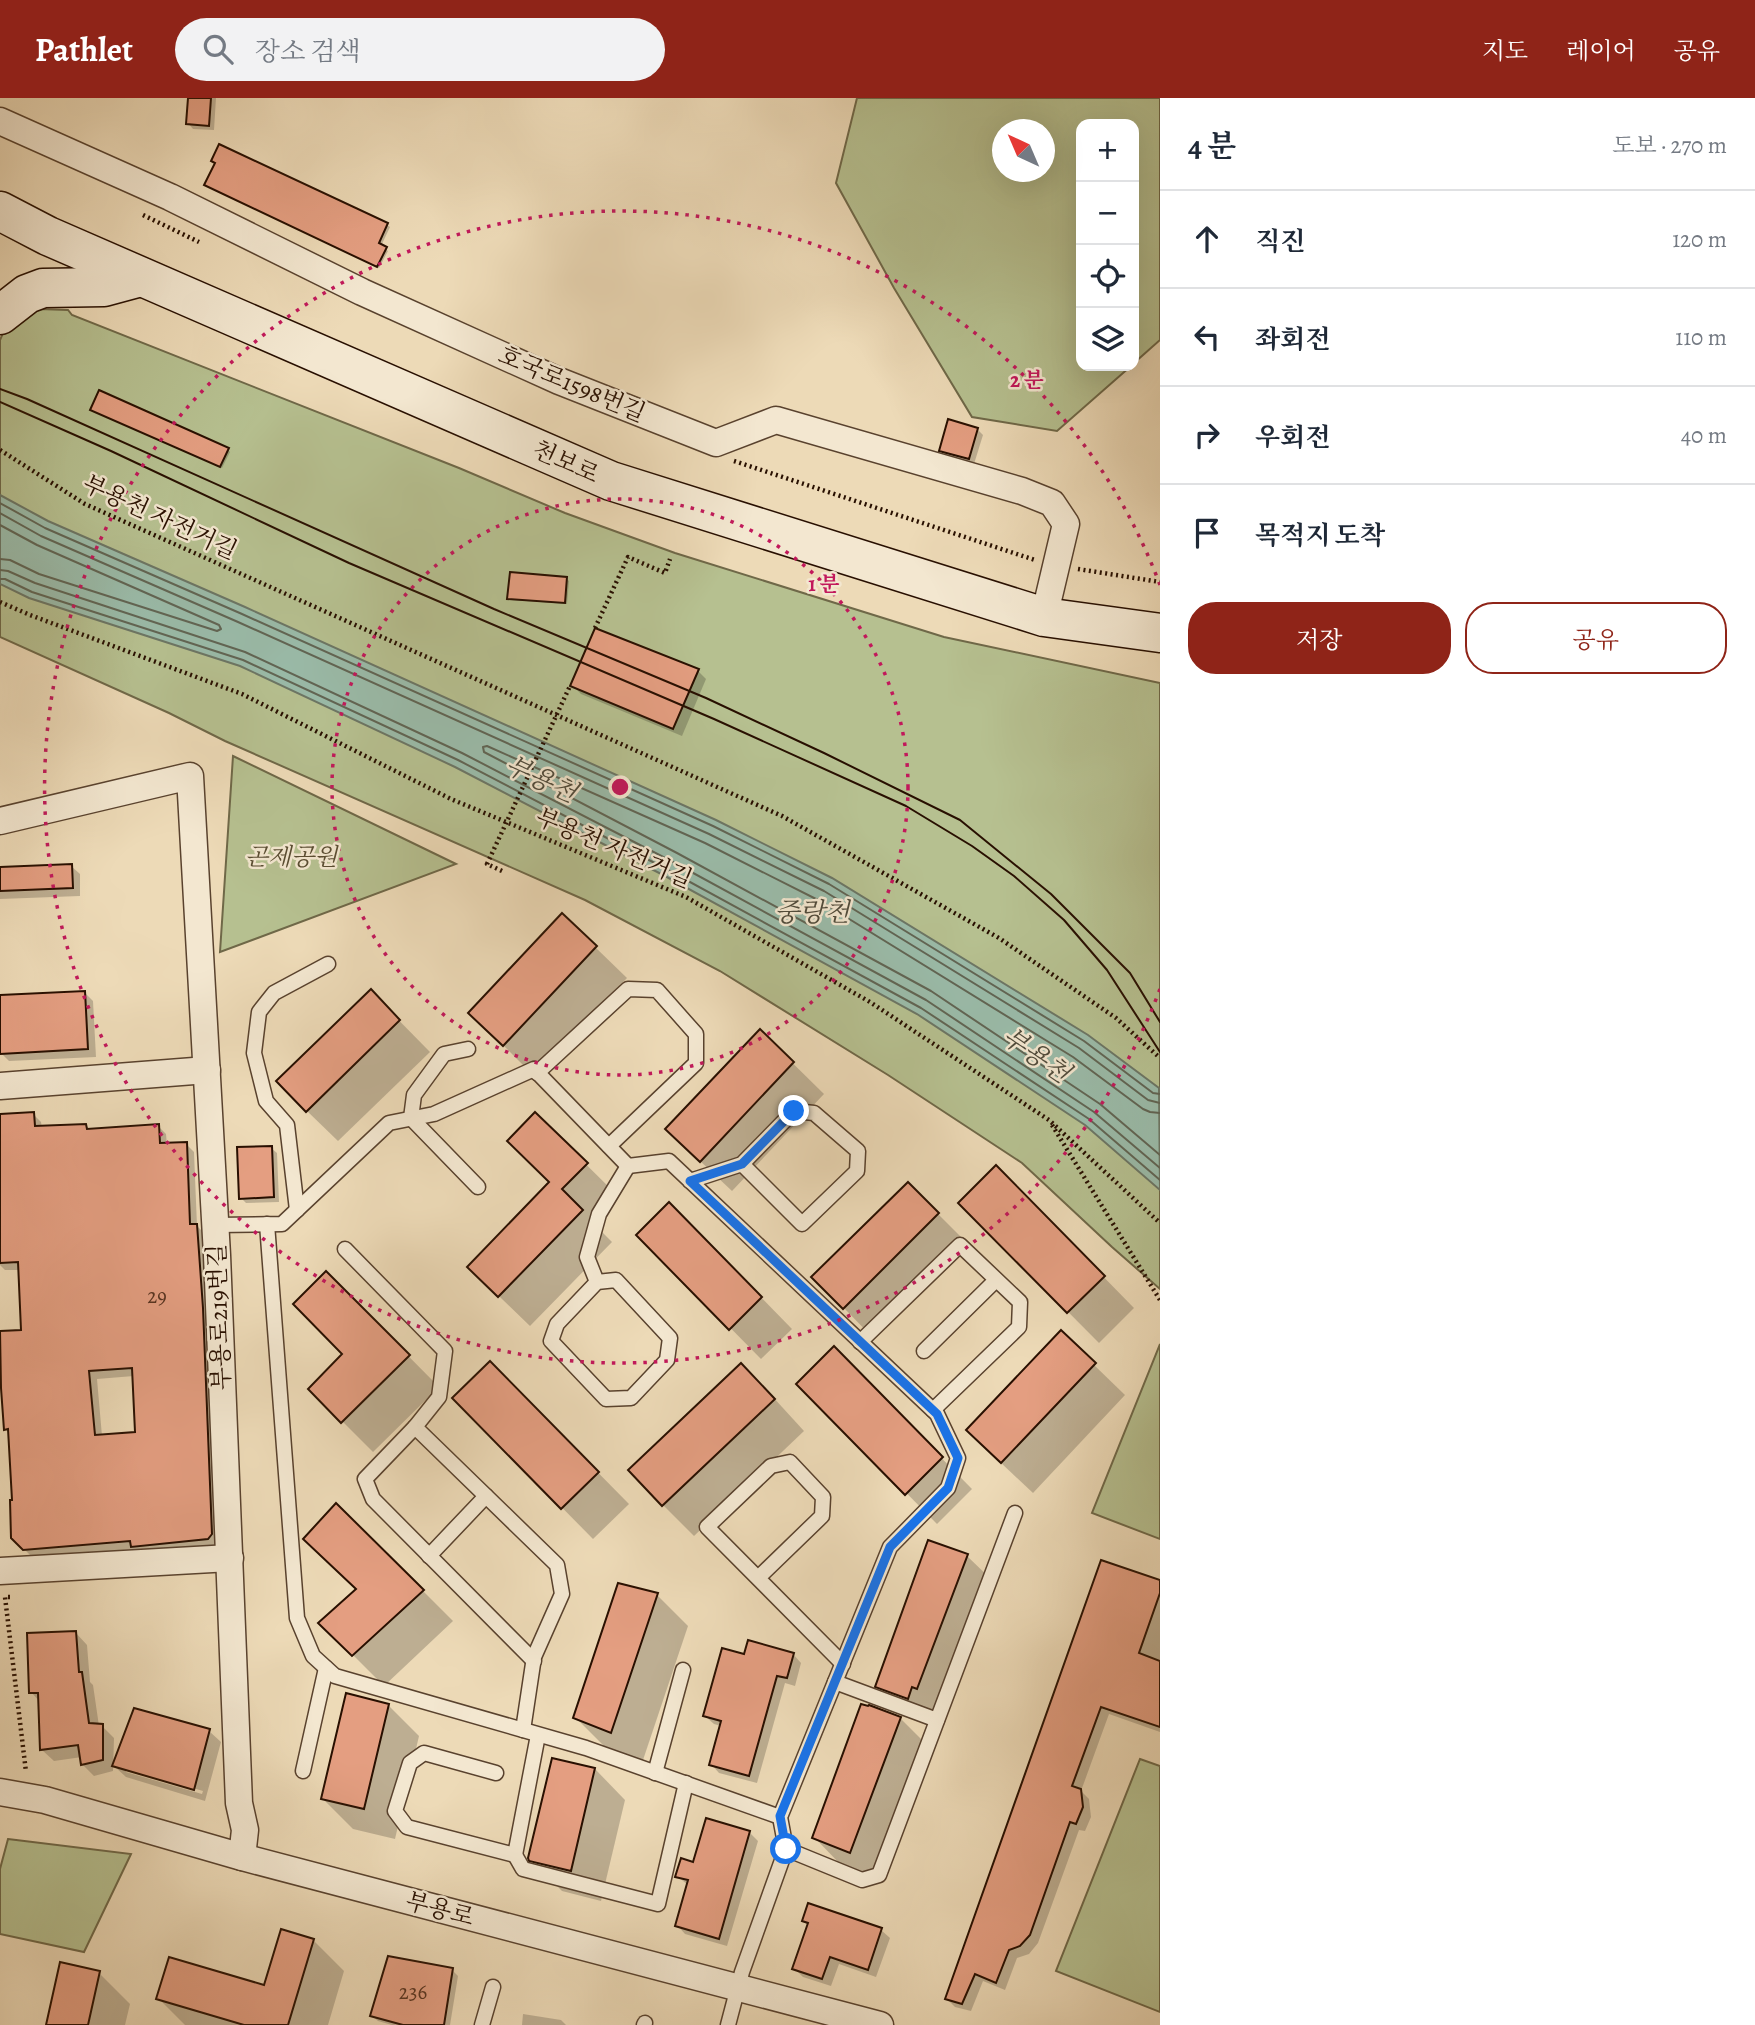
<!DOCTYPE html>
<html lang="ko">
<head>
<meta charset="utf-8">
<style>
	:root { --surface:#fff; --page:#f2f2f3; --text:#1f2937; --muted:#747a83; --line:#e0e1e3; --accent:#8f2418 }
	body { margin:0; font-family:Alegreya,"Noto Serif KR",serif; background:var(--page); color:var(--text) }
	.controls { position:absolute; right:21px; top:21px; display:grid; overflow:hidden; border-radius:14px; box-shadow:0 7px 28px #0002 }
	.controls button { width:63px; height:63px; display:grid; place-items:center; padding:0; border:0; border-bottom:2px solid var(--line); background:var(--surface); color:var(--text); font:35px sans-serif }
	.compass { position:absolute; left:992px; top:21px; width:63px; height:63px; border-radius:50%; background:var(--surface); box-shadow:0 7px 28px #0002; rotate:316deg }
	.stop { position:absolute; width:21px; height:21px; margin:-16px; border:5px solid #1a73e8; border-radius:50%; background:#fff }
	.stop.end { background:#1a73e8; border-color:#fff; box-shadow:0 2px 7px #0008 }
	.list { margin:0; padding:0; list-style:none }
	h2 { display:flex; justify-content:space-between; align-items:center; height:91px; margin:0; padding:0 28px; font-size:30px }
	h2 small { font-size:23px; font-weight:400; color:var(--muted) }
	.list li { display:grid; grid-template-columns:46px 1fr auto; gap:21px; align-items:center; box-sizing:border-box; height:98px; padding:0 28px; border-top:2px solid var(--line) }
	.list b { display:block; font-size:26px; white-space:nowrap }
	.list em { font-size:23px; font-style:normal; color:var(--muted) }
	.actions { display:flex; gap:14px; padding:21px 28px }
	.actions a { flex:1; padding:16px 0; border:2px solid var(--accent); border-radius:28px; text-align:center; font-size:24px; color:var(--accent) }
	.actions .main { background:var(--accent); color:#fff }
	.icon { flex:none; width:38px; height:38px; fill:none; stroke:currentColor; stroke-width:2; stroke-linecap:round; stroke-linejoin:round }
	.map { position:relative; flex:none; width:1160px; height:1927px; overflow:hidden }
	header { display:flex; align-items:center; gap:42px; box-sizing:border-box; height:98px; padding:0 35px; background:var(--accent); color:#fff }
	header strong { font-size:33px }
	nav { display:flex; gap:38px; margin-inline-start:auto; font-size:24px }
	.search { width:490px; height:63px; background:var(--page); display:flex; align-items:center; gap:18px; box-sizing:border-box; padding:0 24px; border-radius:38px; color:var(--muted); font-size:26px }
	main { display:flex }
	aside { flex:1; background:var(--surface) }
	.map>svg:first-child { display:block }
</style>
</head>
<body>
<header>
<strong>Pathlet</strong>
<div class="search"><svg class="icon" aria-label="search" viewBox="0 0 24 24"><circle cx="10" cy="10" r="6"/><path d="M15 15l6 6"/></svg>장소 검색</div>
<nav><a>지도</a><a>레이어</a><a>공유</a></nav>
</header>
<main>
<div class="map">
<svg width="1160" height="1927" viewBox="0 0 1160 1927">
	<rect width="100%" height="100%" fill="#eddab7"/>
	<filter id="stains"><feTurbulence type="fractalNoise" baseFrequency=".00286" numOctaves="4"/><feColorMatrix values="0 0 0 0 .2 0 0 0 0 .09 0 0 0 0 .02 0 0 0 .5 -.17"/></filter>
	<radialGradient id="worn" r=".72"><stop offset=".6" stop-color="#630" stop-opacity="0"/><stop offset="1" stop-color="#630" stop-opacity=".3"/></radialGradient>
	<g fill="#b6c090" stroke="#6f6848" stroke-width="2" fill-rule="evenodd">
		<path d="M857,0h303v242l-26,23v-239h-53v242h50l-74,65 -85,-14 -78,-129 -58,-105zM1002,32h42v42h-42z"/>
		<polygon points="39,211 68,212 72,217 459,370 565,415 675,455 944,539 1160,585 1160,1191 1112,1149 1022,1065 888,977 720,873 585,802 225,643 169,615 0,539 0,242 9,221"/>
		<polygon points="233,658 456,766 220,854"/>
		<polygon points="1160,1246 1160,1441 1092,1415"/>
		<polygon points="1140,1661 1160,1668 1160,1914 1056,1873"/>
		<polygon points="8,1741 131,1756 84,1854 0,1836 0,1771"/>
	</g>
	<polygon fill="#9abba9" stroke="#6c7665" stroke-width="2" points="0,397 48,423 245,509 716,722 832,780 1088,937 1159,990 1160,1092 1085,1027 917,916 665,778 455,669 240,568 29,500 0,486"/>
	<g fill="#0003" fill-rule="evenodd">
		<polygon points="190,0 216,0 214,32 193,31 188,25"/>
		<polygon points="220,48 387,127 390,129 381,148 388,153 379,170 209,89 206,87 217,65"/>
		<polygon points="94,313 228,352 230,354 222,370"/>
		<polygon points="977,331 983,337 974,366 946,358 941,352"/>
		<polygon points="567,481 569,483 567,506 511,502 509,500"/>
		<polygon points="698,573 706,581 682,638 581,596 572,587"/>
		<polygon points="71,768 80,776 80,798 0,801 0,771"/>
		<polygon points="562,817 627,880 534,978 501,945"/>
		<polygon points="371,894 430,954 338,1043 307,1013"/>
		<polygon points="85,895 93,903 96,959 9,963 0,954 0,899"/>
		<polygon points="760,933 824,996 732,1093 698,1061"/>
		<path d="M33,1016l8,8 1,6 44,-2 4,4 68,-4 8,8 1,11 19,-1 8,8 3,74 8,8 11,313 -75,8 -6,-6 -102,9 -21,-21 2,-36 -4,-68 -4,-4 17,-98 -3,-61h-15l-5,-5v-144zM134,1278l3,58 -35,2 -5,-57z"/>
		<polygon points="535,1016 617,1097 591,1123 612,1144 530,1228 469,1169 551,1084"/>
		<polygon points="271,1050 277,1055 279,1104 246,1105 241,1100"/>
		<polygon points="996,1069 1134,1210 1099,1245 960,1105"/>
		<polygon points="908,1086 969,1147 874,1241 814,1179"/>
		<polygon points="639,1137 700,1137 792,1231 761,1261"/>
		<polygon points="326,1175 439,1289 373,1354 310,1291 345,1256"/>
		<polygon points="1061,1235 1125,1297 1033,1395 999,1363"/>
		<polygon points="834,1251 972,1391 937,1426 799,1286"/>
		<polygon points="490,1265 629,1406 593,1441 454,1300"/>
		<polygon points="772,1298 804,1333 694,1438 663,1407"/>
		<polygon points="337,1407 453,1523 384,1588 321,1525 357,1492"/>
		<polygon points="929,1445 967,1458 995,1485 945,1617 905,1616 877,1588"/>
		<polygon points="1160,1484 1160,1634 1109,1616 1081,1693 1089,1701 1091,1719 1085,1733 1079,1732 1038,1845 1029,1856 1017,1860 1005,1892 983,1883 971,1913 955,1909 947,1901"/>
		<polygon points="657,1497 688,1528 642,1665 606,1650 575,1619"/>
		<polygon points="76,1535 87,1547 90,1584 93,1587 99,1628 102,1628 114,1640 113,1673 94,1678 83,1667 82,1659 54,1663 42,1652 40,1604 31,1594"/>
		<polygon points="793,1556 801,1565 795,1588 785,1585 757,1685 719,1675 711,1666 721,1628 714,1626 705,1618 745,1558"/>
		<polygon points="388,1607 419,1638 395,1741 353,1731 322,1700"/>
		<polygon points="900,1620 928,1648 877,1781 841,1767 814,1739"/>
		<path d="M209,1633l12,11 -16,59 -79,-24 -12,-11zM126,1670l77,23 -1,3 -76,-22z"/>
		<polygon points="595,1671 625,1702 601,1803 562,1793 531,1762"/>
		<polygon points="749,1734 758,1743 727,1848 685,1836 677,1827 688,1787 677,1778"/>
		<polygon points="804,1823 881,1832 890,1840 876,1879 839,1866 831,1888 803,1879 794,1870 809,1828"/>
		<polygon points="313,1842 344,1873 328,1927 185,1927 158,1900 265,1889"/>
		<polygon points="452,1872 458,1878 450,1927 392,1927 378,1923 372,1918"/>
		<polygon points="99,1875 130,1906 125,1927 48,1927"/>
		<polygon points="523,1916 561,1922 566,1927 522,1927"/>
	</g>
	<g fill="none" stroke-linecap="round" stroke-linejoin="round">
		<g stroke="#616554" stroke-width="2">
			<polyline points="0,405 45,430 242,516 713,728 829,786 1084,943 1153,995 1160,996"/>
			<polyline points="0,415 41,438 238,524 709,736 824,793 1079,950 1148,1002 1160,1005"/>
			<polyline points="0,427 37,447 219,527 221,531 217,533 39,476 10,462 0,461"/>
			<polyline points="0,472 8,473 35,485 245,554 462,655 673,764 926,902 1094,1014 1160,1070"/>
			<polyline points="0,481 5,481 32,494 243,562 458,662 668,772 921,910 1089,1021 1160,1082"/>
			<polyline points="1160,1015 1150,1014 1143,1011 1073,959 820,803 705,745 487,648 483,649 484,654 677,755 931,893 1100,1006 1160,1057"/>
		</g>
	</g>
	<g fill="#e49e81" stroke="#280f00" stroke-width="2" fill-rule="evenodd">
		<polygon points="188,0 211,0 209,28 186,26"/>
		<polygon points="219,46 388,125 379,145 387,149 377,169 204,87 215,65 211,63"/>
		<polygon points="99,292 229,350 220,369 90,312"/>
		<polygon points="948,321 978,330 969,361 939,353"/>
		<polygon points="510,474 567,479 565,505 507,501"/>
		<polygon points="595,530 699,571 673,631 570,588"/>
		<polygon points="72,766 73,790 0,793 0,769"/>
		<polygon points="562,815 597,848 503,948 468,915"/>
		<polygon points="371,891 400,922 306,1014 276,983"/>
		<polygon points="85,893 88,951 0,956 0,897"/>
		<polygon points="760,931 794,964 700,1064 665,1031"/>
		<path d="M34,1014l1,14 51,-2 1,5 72,-5 1,19 27,-1 3,82h7l6,84 9,226 -4,5 -77,8 -1,-6 -107,9 -12,-12 -1,-38h2l-4,-71 -4,1 -3,-42 -1,-57 21,-1 -3,-68 -18,1v-149zM132,1270l3,64 -40,3 -6,-64z"/>
		<polygon points="535,1014 588,1065 562,1091 583,1112 498,1199 467,1169 549,1084 507,1043"/>
		<polygon points="272,1048 274,1099 239,1101 237,1049"/>
		<polygon points="996,1067 1105,1178 1067,1215 958,1105"/>
		<polygon points="908,1084 939,1115 843,1211 811,1179"/>
		<polygon points="669,1104 762,1199 729,1232 636,1137"/>
		<polygon points="326,1173 410,1257 341,1325 308,1291 342,1256 293,1206"/>
		<polygon points="1061,1232 1096,1265 1001,1365 966,1332"/>
		<polygon points="834,1248 943,1359 905,1397 796,1286"/>
		<polygon points="490,1263 599,1374 561,1411 452,1300"/>
		<polygon points="741,1265 775,1301 662,1408 628,1372"/>
		<polygon points="336,1405 424,1492 352,1558 318,1525 356,1491 303,1441"/>
		<polygon points="928,1442 968,1456 917,1591 912,1589 908,1601 875,1589"/>
		<polygon points="1101,1462 1160,1482 1160,1495 1139,1555 1160,1563 1160,1629 1101,1609 1072,1688 1081,1691 1083,1709 1076,1726 1070,1724 1030,1837 1020,1848 1009,1852 996,1885 975,1876 962,1906 945,1901"/>
		<polygon points="618,1485 658,1495 611,1635 573,1620"/>
		<polygon points="76,1533 79,1574 82,1574 89,1625 103,1626 103,1662 81,1667 78,1647 40,1652 38,1595 29,1595 27,1535"/>
		<polygon points="748,1542 794,1555 787,1580 777,1578 749,1678 709,1667 721,1623 703,1618 722,1550 744,1556"/>
		<polygon points="346,1595 389,1606 364,1711 321,1701"/>
		<polygon points="861,1606 868,1608 869,1607 901,1619 850,1755 812,1740"/>
		<polygon points="134,1610 210,1631 194,1692 112,1668"/>
		<polygon points="552,1660 595,1670 571,1773 529,1763 528,1760"/>
		<polygon points="706,1720 750,1733 719,1841 675,1828 688,1782 675,1779 681,1760 693,1764"/>
		<polygon points="808,1805 882,1830 868,1872 830,1859 822,1881 792,1871 808,1825 802,1823"/>
		<polygon points="281,1831 314,1841 288,1927 244,1927 156,1901 169,1859 264,1887"/>
		<polygon points="388,1858 453,1870 444,1927 403,1927 370,1918"/>
		<polygon points="60,1864 100,1873 88,1927 46,1927"/>
	</g>
	<g fill="none" stroke-linecap="round" stroke-linejoin="round">
		<defs>
			<g id="lane">
				<polyline points="468,951 444,956 414,997 411,1020 478,1089"/>
				<polyline points="537,975 628,891 657,892 696,936 696,965 609,1048"/>
				<polyline points="690,1083 742,1066 802,1126 857,1073 858,1053 814,1015 794,1013 742,1066"/>
				<polyline points="297,1112 287,1027 266,1003 254,955 259,914 274,895 328,866"/>
				<polyline points="267,1126 297,1520 313,1558 335,1578 586,1650 780,1719"/>
				<polyline points="216,1127 282,1126 389,1025 434,1016 534,971 628,1068 669,1063 937,1316 958,1360 948,1390 890,1449 780,1719 786,1751 742,1874 728,1927"/>
				<polyline points="345,1151 445,1253 439,1299 415,1329 557,1467 562,1496 534,1559 523,1632"/>
				<polyline points="597,1184 616,1182 670,1240 667,1262 631,1300 606,1301 551,1243 557,1226 597,1184 587,1159 599,1116 628,1068"/>
				<polyline points="860,1244 960,1147 1020,1204 1019,1229 933,1312"/>
				<polyline points="924,1253 996,1182"/>
				<polyline points="415,1329 365,1381 373,1401 534,1563"/>
				<polyline points="429,1458 486,1398"/>
				<polyline points="758,1480 822,1418 823,1399 790,1364 771,1368 707,1429 843,1566"/>
				<polyline points="835,1584 937,1622"/>
				<polyline points="303,1673 326,1570"/>
				<polyline points="496,1675 424,1655 410,1665 395,1713 407,1729 515,1757 538,1637"/>
				<polyline points="655,1675 683,1572"/>
				<polyline points="786,1751 862,1782 879,1777 1015,1415"/>
				<polyline points="515,1757 523,1771 658,1806 686,1685"/>
				<polyline points="482,1927 493,1889"/>
				<polyline points="644,1927 645,1925"/>
			</g>
			<g id="street">
				<polyline points="0,23 170,99 362,194 559,283 716,345 776,322 1022,393 1052,405 1066,426 1044,519"/>
				<polyline points="0,723 190,678 217,1157 239,1705 245,1732 242,1759"/>
				<polyline points="0,988 207,972"/>
				<polyline points="0,1473 230,1460"/>
				<polyline points="0,1694 45,1702 242,1759 880,1927"/>
			</g>
			<g id="secondary">
				<polyline points="0,113 48,138 611,383 1044,519 1160,535"/>
				<polyline points="0,217 27,196 43,190 104,189 141,179"/>
			</g>
		</defs>
		<use href="#lane" stroke="#59422e" stroke-width="17"/>
		<use href="#street" stroke="#59422e" stroke-width="29"/>
		<use href="#secondary" stroke="#280f00" stroke-width="41"/>
		<g stroke="#280f00" stroke-width="4.5" stroke-dasharray="2 3.5" stroke-linecap="butt">
			<polyline points="143,117 199,144"/>
			<polyline points="0,352 85,406 782,718 999,840 1116,920 1160,960"/>
			<polyline points="734,363 1035,462"/>
			<polyline points="1078,471 1160,484"/>
			<polyline points="0,504 30,517 242,596 451,701 686,799 870,904 1049,1022 1160,1125"/>
			<polyline points="595,530 628,459 665,475 670,461"/>
			<polyline points="1052,1027 1160,1202"/>
			<polyline points="10,1499 5,1499 26,1674"/>
		</g>
		<use href="#lane" stroke="#f3e7d0" stroke-width="14"/>
		<use href="#street" stroke="#f3e7d0" stroke-width="26"/>
		<use href="#secondary" stroke="#f3e7d0" stroke-width="38"/>
		<g stroke="#280f00" stroke-width="2">
			<polyline points="0,291 27,301 494,511 706,600 824,655 960,722 1051,796 1130,875 1160,924"/>
			<polyline points="0,304 111,353 349,465 714,621 906,708 972,748 1014,778 1064,822 1107,872 1160,954"/>
		</g>
		<polyline stroke="#280f00" stroke-width="4.5" stroke-dasharray="2 3.5" stroke-linecap="butt" points="502,773 487,766 570,588"/>
	</g>
	<g fill="none" stroke-linecap="round" stroke-linejoin="round">
		<polyline stroke="#1a73e8" stroke-width="9" points="786,1751 780,1718 890,1449 948,1390 958,1360 937,1316 690,1083 742,1066 794,1013"/>
	</g>
	<g fill="none" stroke="#c2185b" stroke-width="3.5" stroke-dasharray="3.5 7">
		<circle cx="620" cy="689" r="288"/>
		<path d="M1160 891A576 576 0 1 1 1160 487"/>
	</g>
	<g text-anchor="middle" dominant-baseline="central" stroke-width="5" stroke-linejoin="round" paint-order="stroke">
		<g font-size="21" fill="#573320">
			<text x="157" y="1198">29</text>
			<text x="413" y="1894">236</text>
		</g>
		<g font-size="24" fill="#280f00" stroke="#f3e7d0">
			<text transform="translate(572 286) rotate(23)">호국로1598번길</text>
			<text transform="translate(566 364) rotate(24)">천보로</text>
			<text transform="translate(160 419) rotate(25)">부용천 자전거길</text>
			<text transform="translate(614 750) rotate(23)">부용천 자전거길</text>
			<text transform="translate(219 1219) rotate(-92)">부용로219번길</text>
			<text transform="translate(440 1811) rotate(15)">부용로</text>
		</g>
		<g font-size="24" font-style="italic" fill="#5a4d32" stroke="#f3e7d0">
			<text x="291" y="759">곤제공원</text>
		</g>
		<g font-size="26" font-style="italic" fill="#504b3b" stroke="#f3e7d0">
			<text transform="translate(541 681) rotate(25)">부용천</text>
			<text x="812" y="814">중랑천</text>
			<text transform="translate(1036 957) rotate(35)">부용천</text>
		</g>
	</g>
	<circle cx="620" cy="689" r="10" fill="#c2185b" stroke="#f3e7d0" stroke-width="3.5"/>
	<g font-size="21" text-anchor="middle" font-weight="bold" fill="#c2185b" stroke="#f3e7d0" stroke-width="5" stroke-linejoin="round" paint-order="stroke">
		<text x="1027" y="289">2 분</text>
		<text x="824" y="493">1 분</text>
	</g>
	<rect width="100%" height="100%" filter="url(#stains)"/>
	<rect width="100%" height="100%" fill="url(#worn)"/>
</svg>
<div class="controls">
<button>+</button>
<button>−</button>
<button><svg class="icon" aria-label="locate" viewBox="0 0 24 24"><circle cx="12" cy="12" r="6"/><path d="M12 2v4M12 18v4M2 12h4M18 12h4"/></svg></button>
<button><svg class="icon" aria-label="layers" viewBox="0 0 24 24"><path d="M12 4l9 5-9 5-9-5zM3 14l9 5 9-5"/></svg></button>
</div>
<svg class="compass" viewBox="-18 -18 36 36"><path d="M0-13l5 13h-10z" fill="#e53935"/><path d="M0 13l5-13h-10z" fill="#747a83"/></svg>
<div class="stop" style="left:786px;top:1751px"></div>
<div class="stop end" style="left:794px;top:1013px"></div>
</div>
<aside>
<h2>4 분<small>도보 · 270 m</small></h2>
<ul class="list">
<li><svg class="icon" aria-label="ahead" viewBox="0 0 24 24"><path d="M12 20V5M6 11l6-6 6 6"/></svg><div><b>직진</b></div><em>120 m</em></li>
<li><svg class="icon" aria-label="left" viewBox="0 0 24 24"><path d="M17 20v-9H6M10 6l-5 5 5 5"/></svg><div><b>좌회전</b></div><em>110 m</em></li>
<li><svg class="icon" aria-label="right" viewBox="0 0 24 24"><path d="M7 20v-9h11M14 6l5 5-5 5"/></svg><div><b>우회전</b></div><em>40 m</em></li>
<li><svg class="icon" aria-label="arrive" viewBox="0 0 24 24"><path d="M6 21V4h12l-3 4 3 4H6"/></svg><div><b>목적지 도착</b></div></li>
</ul>
<div class="actions"><a class="main">저장</a><a>공유</a></div>
</aside>
</main>
</body>
</html>
